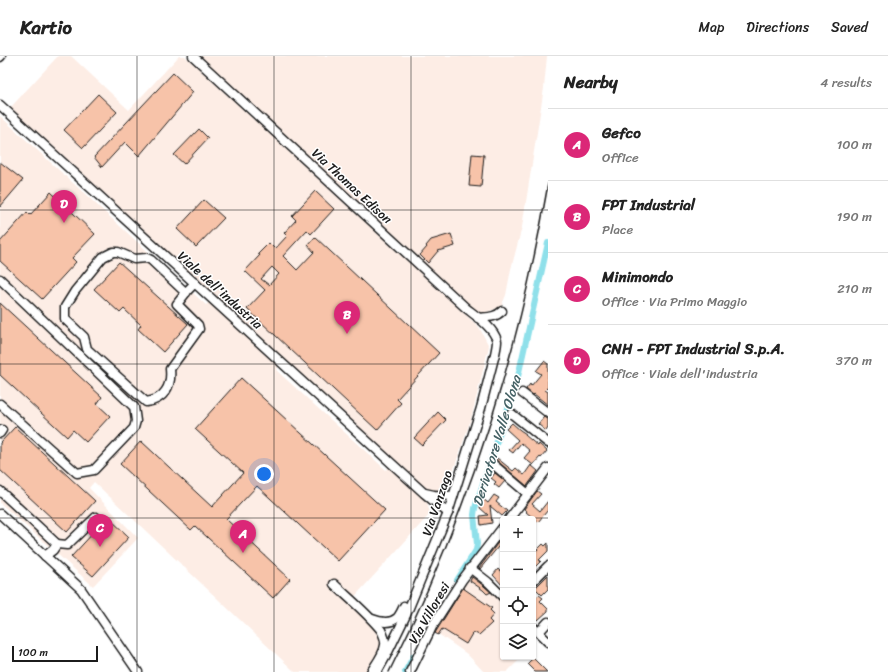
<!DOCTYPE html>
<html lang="en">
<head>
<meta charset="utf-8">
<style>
	:root { --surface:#fff; --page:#f6f6f6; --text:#222; --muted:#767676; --line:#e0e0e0; --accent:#db2777 }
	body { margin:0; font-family:Sriracha,sans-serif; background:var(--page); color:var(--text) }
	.controls { position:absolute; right:12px; bottom:12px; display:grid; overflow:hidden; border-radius:4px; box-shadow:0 1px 3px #0004 }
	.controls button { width:36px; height:36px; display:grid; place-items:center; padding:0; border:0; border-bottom:1px solid var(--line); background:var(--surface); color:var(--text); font:20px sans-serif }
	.scale { position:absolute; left:12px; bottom:10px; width:86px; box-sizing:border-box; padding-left:4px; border:2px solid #1c1c1c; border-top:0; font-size:11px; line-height:14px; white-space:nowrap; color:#1c1c1c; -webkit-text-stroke:3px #fff; paint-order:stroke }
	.you { position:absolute; left:264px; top:418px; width:14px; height:14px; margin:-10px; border:3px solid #fff; border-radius:50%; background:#1a73e8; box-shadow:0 0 0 6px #1a73e833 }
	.badge { display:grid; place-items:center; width:26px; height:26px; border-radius:50%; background:var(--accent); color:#fff; font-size:13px; font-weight:700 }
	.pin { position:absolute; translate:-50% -33px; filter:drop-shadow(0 1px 2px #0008) }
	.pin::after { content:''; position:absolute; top:21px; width:14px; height:12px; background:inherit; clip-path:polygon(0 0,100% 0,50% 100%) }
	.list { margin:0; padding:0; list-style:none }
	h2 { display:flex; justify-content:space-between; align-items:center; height:52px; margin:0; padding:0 16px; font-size:17px }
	h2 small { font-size:13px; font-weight:400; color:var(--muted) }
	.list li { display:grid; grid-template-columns:26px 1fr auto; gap:12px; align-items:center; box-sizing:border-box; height:72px; padding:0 16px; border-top:1px solid var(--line) }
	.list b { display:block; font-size:15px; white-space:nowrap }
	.list p { margin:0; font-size:13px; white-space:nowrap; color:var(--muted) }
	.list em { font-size:13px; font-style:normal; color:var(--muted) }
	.icon { flex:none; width:22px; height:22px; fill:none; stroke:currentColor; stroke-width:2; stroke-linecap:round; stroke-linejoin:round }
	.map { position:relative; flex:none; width:548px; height:616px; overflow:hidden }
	header { display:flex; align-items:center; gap:24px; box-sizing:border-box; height:56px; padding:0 20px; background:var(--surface); border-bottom:1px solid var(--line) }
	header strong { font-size:19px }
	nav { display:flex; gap:22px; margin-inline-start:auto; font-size:14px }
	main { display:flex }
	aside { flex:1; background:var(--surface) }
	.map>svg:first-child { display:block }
</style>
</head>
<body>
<header>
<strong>Kartio</strong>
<nav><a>Map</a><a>Directions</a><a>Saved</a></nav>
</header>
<main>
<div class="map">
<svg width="548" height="616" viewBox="0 0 548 616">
	<rect width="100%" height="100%" fill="#fff"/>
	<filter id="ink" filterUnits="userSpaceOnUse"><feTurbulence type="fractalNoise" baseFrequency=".025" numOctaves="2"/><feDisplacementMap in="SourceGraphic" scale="8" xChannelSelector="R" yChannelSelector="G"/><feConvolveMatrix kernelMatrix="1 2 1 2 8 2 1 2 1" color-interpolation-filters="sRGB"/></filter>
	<g filter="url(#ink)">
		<g fill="#fdede5">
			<polygon points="58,0 71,0 129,54 179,0 185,0 479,271 489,290 471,363 446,436 425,433 10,52"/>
			<polygon points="196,0 547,0 544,32 522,171 511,213 506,239 501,251 478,259"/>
			<polygon points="0,60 206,249 209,246 279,310 276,314 386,414 389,411 427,445 430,458 348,548 376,574 383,587 378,600 368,616 295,616 94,426 89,432 138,482 93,530 0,447"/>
			<polygon points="469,519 486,528 503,545 503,601 522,601 507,616 484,616 467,598 434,575"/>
		</g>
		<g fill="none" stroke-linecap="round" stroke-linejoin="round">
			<g stroke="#8fe0ea" stroke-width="6">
				<polyline points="457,524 476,494 477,488 474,459 475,452 517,325 548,187"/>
				<polyline points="405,616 413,601"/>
			</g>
		</g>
		<g fill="#f7c3a9" stroke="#1c1c1c" fill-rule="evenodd">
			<polygon points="173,17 193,36 139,100 125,86 102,111 94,101"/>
			<polygon points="98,38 117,56 83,92 64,74"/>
			<polygon points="199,73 208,82 184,108 174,99"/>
			<polygon points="472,98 484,99 481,131 469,130"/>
			<polygon points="0,106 23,124 0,151"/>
			<path d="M315,135l19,18 -23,25 -4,-4 -24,26 14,14 17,-18 -6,-7 7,-8 124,116 -42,46 4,4 -24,27 -130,-121 18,-19 -20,-19 15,-16 -2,-1 11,-11 6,6 12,-13 -3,-3 12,-13 -4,-4zM272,211l7,7 -10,11 -8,-6z"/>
			<polygon points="51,136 95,178 72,202 76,206 42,243 0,205 0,186 27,156 30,159"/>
			<polygon points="204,144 224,162 196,191 177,173"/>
			<polygon points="451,178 455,190 438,195 428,207 420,199 427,191 426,190 431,184"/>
			<polygon points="119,206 188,268 163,296 138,273 141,269 124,253 120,257 94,233"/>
			<polygon points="0,247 102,341 97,348 110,360 86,386 73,374 67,381 0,319"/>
			<polygon points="544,305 548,308 548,331 545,334 548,336 548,349 534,338 533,339 526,333 530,328 531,330 541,318 536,315"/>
			<polygon points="241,322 385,454 338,505 257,430 226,463 290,523 273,542 195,470 191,474 120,408 141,385 212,451 243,417 195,373"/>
			<polygon points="438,356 446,364 422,389 414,382"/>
			<polygon points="544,361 548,363 548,372 546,375 538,368"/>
			<polygon points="512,367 520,374 526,378 525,379 538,390 539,388 547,395 541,402 540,401 533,409 524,402 530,395 521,387 513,397 509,394 518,384 506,373"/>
			<polygon points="15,371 95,445 67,476 0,414 0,387"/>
			<polygon points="497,402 513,415 516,412 524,419 531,409 538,415 527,430 496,404"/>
			<polygon points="495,417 505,425 499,432 494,428 496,426 491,422"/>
			<polygon points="537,435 541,438 532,448 540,455 548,445 548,454 538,466 526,456 527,455 524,453"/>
			<polygon points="494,439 499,442 496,446 507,455 502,460 490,450 492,467 481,469 480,460 488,459 480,452 482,442 488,447"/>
			<polygon points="108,461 129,481 93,520 71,501"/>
			<polygon points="503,480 503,485 480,513 479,512"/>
			<polygon points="548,487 548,495 539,504 541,505 533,513 533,494 535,496 543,488 545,490"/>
			<polygon points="498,513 503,518 503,530 493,519"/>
			<polygon points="548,519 548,533 542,539 535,532"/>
			<polygon points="472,521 484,530 491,536 487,538 483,534 470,525"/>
			<polygon points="463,532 492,552 490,554 494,558 489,564 492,567 479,579 473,576 466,588 442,573 438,579 435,577"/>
			<polygon points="539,539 543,542 540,545 548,553 548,555 538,564 533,559 533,544"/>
			<polygon points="533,602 547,616 535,616 527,608"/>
		</g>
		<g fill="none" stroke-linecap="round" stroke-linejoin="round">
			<defs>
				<g id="minor">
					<path d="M193,0l273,252c10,8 28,20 31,33 0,4 -1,8 -2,13l-14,54 -33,105 -42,102 -20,41 -9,16"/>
					<polyline points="0,1 1,0"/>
					<polyline points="0,49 424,437 448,457"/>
					<polyline points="0,223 134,351 136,365 134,372 94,414 77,417 0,348"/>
					<path d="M186,237l-35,-33 -4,-2 -13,1 -16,-7h-5l-10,5 -28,34 -10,16v12l19,18 3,12 59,53c18,-2 26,-16 24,-33l29,-40 -1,-4 -21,-21 11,-14 7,-7"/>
					<path d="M478,262c9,-1 17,0 24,-7"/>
					<polyline points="522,337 548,357"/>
					<polyline points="512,358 548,387"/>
					<polyline points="0,377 2,374"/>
					<polyline points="494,409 528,438"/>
					<polyline points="0,435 57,488 53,494 45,500"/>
					<polyline points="425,437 434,439 453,440"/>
					<polyline points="0,458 81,533 138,616"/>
					<polyline points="509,463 548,412"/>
					<polyline points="57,488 67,489 96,461"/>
					<polyline points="470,512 488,526 503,541"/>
					<polyline points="533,525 548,510"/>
					<path d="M334,528c16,15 33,29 47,46 2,4 5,10 4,15 -1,9 -9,19 -14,27"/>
					<path d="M372,563c8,3 18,5 25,-1 3,-3 5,-8 7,-12"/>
					<polyline points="533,571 548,586"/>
					<polyline points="539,576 548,566"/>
					<polyline points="410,616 433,569 462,524 503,471"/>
				</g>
			</defs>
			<use href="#minor" stroke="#1c1c1c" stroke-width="11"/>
			<use href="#minor" stroke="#fff" stroke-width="8"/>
			<path stroke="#1c1c1c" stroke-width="1.5" d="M389,616c77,-153 130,-319 159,-488"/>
		</g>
	</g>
	<path fill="none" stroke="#1c1c1c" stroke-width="1" stroke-opacity="0.55" d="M137,0v616M274,0v616M411,0v616M0,154h548M0,308h548M0,462h548"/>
	<g text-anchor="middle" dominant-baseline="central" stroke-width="3" stroke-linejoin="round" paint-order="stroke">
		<g font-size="13" fill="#1c1c1c" stroke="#fff">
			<text transform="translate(352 130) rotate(43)">Via Thomas Edison</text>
			<text transform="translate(220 234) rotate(42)">Viale dell'industria</text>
			<text transform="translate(437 447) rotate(-71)">Via Vanzago</text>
			<text transform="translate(429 557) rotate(-60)">Via Villoresi</text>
		</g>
		<g font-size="14" font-style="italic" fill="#446164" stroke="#fff">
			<text transform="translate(497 385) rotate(-73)">Derivatore Valle Olona</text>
		</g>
	</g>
</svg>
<div class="controls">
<button>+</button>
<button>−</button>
<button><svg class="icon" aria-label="locate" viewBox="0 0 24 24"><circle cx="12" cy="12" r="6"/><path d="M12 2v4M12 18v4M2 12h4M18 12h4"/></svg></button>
<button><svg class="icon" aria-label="layers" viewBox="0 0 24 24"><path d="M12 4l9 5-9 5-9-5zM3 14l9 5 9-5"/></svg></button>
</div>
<div class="scale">100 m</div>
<div class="you"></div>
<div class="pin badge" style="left:243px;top:497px">A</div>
<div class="pin badge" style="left:347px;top:278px">B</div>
<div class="pin badge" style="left:100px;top:491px">C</div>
<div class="pin badge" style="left:64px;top:167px">D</div>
</div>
<aside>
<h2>Nearby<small>4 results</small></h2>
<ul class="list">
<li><span class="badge">A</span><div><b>Gefco</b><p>Office</p></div><em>100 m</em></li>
<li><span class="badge">B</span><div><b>FPT Industrial</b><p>Place</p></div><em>190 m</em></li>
<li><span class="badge">C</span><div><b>Minimondo</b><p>Office · Via Primo Maggio</p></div><em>210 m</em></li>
<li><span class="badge">D</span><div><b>CNH - FPT Industrial S.p.A.</b><p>Office · Viale dell'industria</p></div><em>370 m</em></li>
</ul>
</aside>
</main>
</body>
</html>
